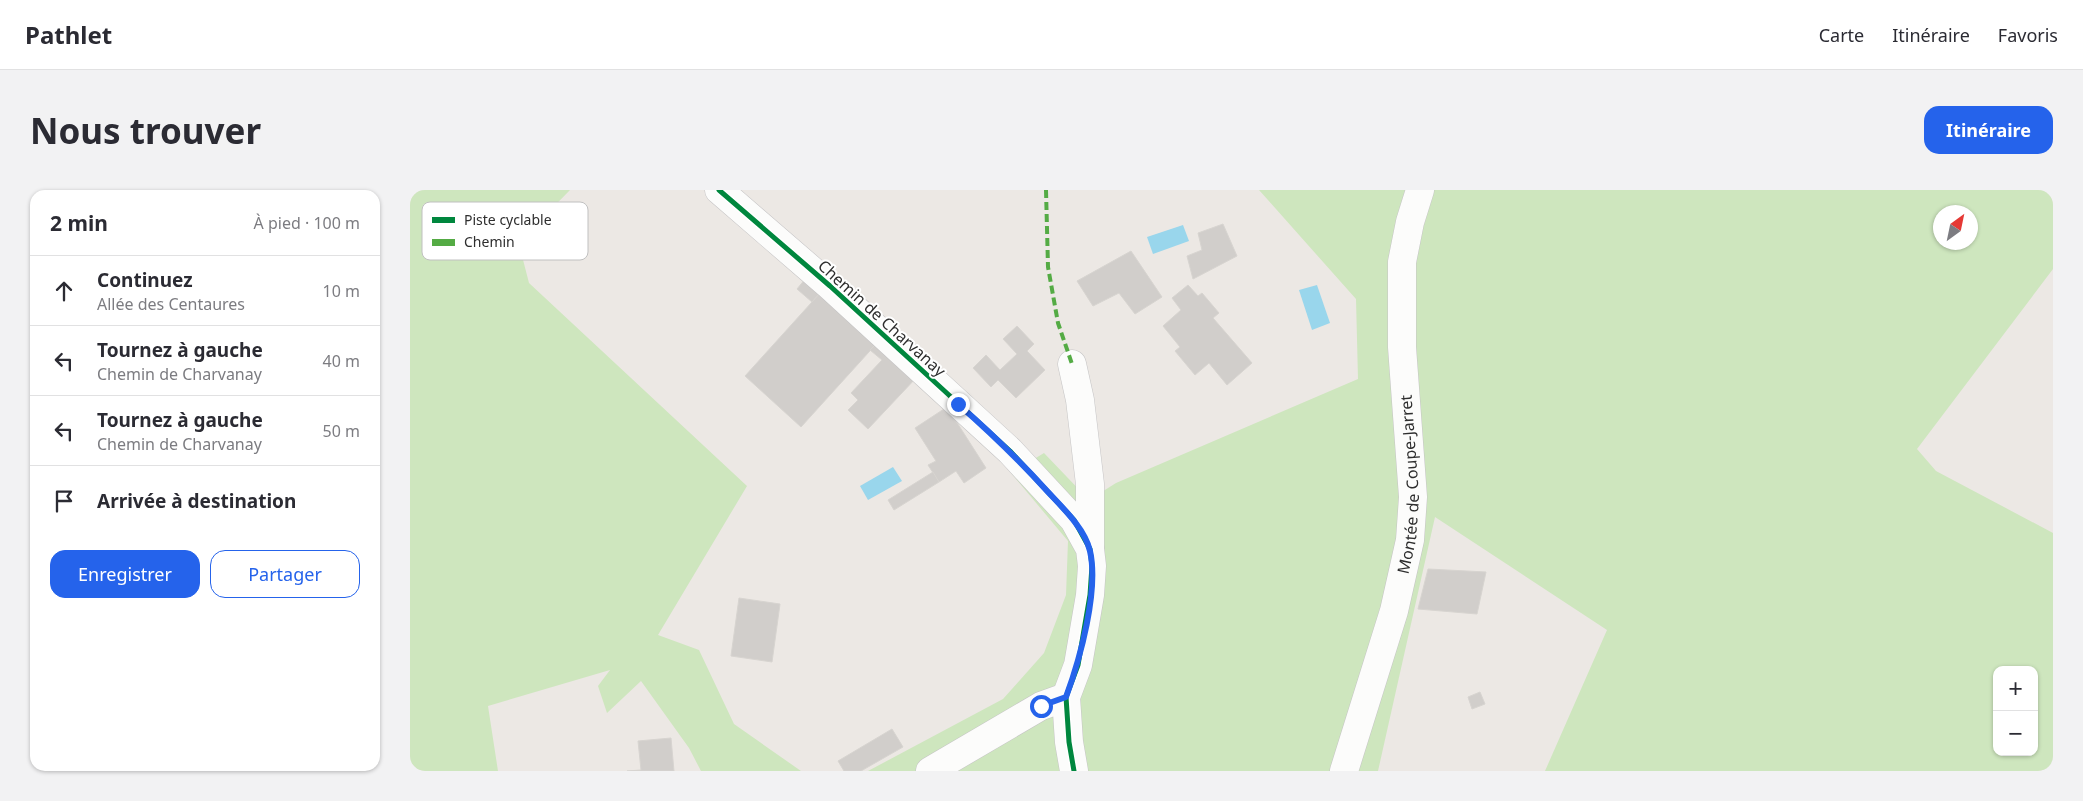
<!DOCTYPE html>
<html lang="fr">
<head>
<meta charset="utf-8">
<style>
	:root { --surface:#fff; --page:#f2f2f3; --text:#2b2b33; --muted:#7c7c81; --line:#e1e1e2; --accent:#2563eb }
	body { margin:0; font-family:"Noto Sans",sans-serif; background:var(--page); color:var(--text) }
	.controls { position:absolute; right:15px; bottom:15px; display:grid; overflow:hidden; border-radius:10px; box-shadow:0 1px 4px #0004 }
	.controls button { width:45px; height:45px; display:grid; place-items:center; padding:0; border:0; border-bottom:1px solid var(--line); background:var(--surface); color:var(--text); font:25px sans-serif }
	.compass { position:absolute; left:1523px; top:15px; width:45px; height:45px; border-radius:50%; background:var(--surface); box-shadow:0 1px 4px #0004; rotate:33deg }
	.stop { position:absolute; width:15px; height:15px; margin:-11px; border:4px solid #2563eb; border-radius:50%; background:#fff }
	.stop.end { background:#2563eb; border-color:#fff; box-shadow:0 1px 5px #0008 }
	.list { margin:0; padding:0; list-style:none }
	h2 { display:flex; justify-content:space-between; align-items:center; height:65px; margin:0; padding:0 20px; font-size:21px }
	h2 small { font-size:16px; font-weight:400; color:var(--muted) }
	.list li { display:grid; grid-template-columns:32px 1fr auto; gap:15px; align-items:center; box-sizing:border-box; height:70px; padding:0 20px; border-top:1px solid var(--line) }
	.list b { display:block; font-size:19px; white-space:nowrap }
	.list p { margin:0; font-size:16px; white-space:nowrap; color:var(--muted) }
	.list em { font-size:16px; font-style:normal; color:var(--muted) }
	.actions { display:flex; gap:10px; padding:15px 20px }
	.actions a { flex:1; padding:11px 0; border:1px solid var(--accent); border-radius:15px; text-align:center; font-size:18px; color:var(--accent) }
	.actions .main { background:var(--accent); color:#fff }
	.icon { flex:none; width:28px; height:28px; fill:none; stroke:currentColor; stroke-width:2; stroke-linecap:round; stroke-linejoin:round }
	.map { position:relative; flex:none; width:1643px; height:581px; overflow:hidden; border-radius:15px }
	header { display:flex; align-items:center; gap:30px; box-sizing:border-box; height:70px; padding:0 25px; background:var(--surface); border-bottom:1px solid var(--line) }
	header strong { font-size:24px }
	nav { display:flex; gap:28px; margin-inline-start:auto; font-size:18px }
	.intro { display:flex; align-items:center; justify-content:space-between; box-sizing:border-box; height:120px; padding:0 30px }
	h1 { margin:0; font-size:35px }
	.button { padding:12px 22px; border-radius:15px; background:var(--accent); color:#fff; font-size:18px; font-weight:700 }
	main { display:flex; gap:30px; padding:0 30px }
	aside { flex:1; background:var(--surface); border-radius:15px; box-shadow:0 1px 4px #0004 }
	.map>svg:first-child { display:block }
</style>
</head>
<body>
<header>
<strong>Pathlet</strong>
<nav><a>Carte</a><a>Itinéraire</a><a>Favoris</a></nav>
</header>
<div class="intro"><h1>Nous trouver</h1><a class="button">Itinéraire</a></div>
<main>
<aside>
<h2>2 min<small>À pied · 100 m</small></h2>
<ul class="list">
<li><svg class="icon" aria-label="ahead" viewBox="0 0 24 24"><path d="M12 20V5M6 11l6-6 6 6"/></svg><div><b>Continuez</b><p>Allée des Centaures</p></div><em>10 m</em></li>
<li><svg class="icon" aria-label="left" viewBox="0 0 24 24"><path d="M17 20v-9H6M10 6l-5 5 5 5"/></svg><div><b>Tournez à gauche</b><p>Chemin de Charvanay</p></div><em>40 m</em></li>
<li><svg class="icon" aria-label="left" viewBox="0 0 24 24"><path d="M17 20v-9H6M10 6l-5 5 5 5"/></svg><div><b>Tournez à gauche</b><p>Chemin de Charvanay</p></div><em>50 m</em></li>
<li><svg class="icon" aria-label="arrive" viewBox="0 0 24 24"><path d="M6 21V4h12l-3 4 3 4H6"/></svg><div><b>Arrivée à destination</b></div></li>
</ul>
<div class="actions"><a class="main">Enregistrer</a><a>Partager</a></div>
</aside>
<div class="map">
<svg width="1643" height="581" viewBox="0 0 1643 581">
	<rect width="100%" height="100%" fill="#ece8e4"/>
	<g fill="#cee6be" fill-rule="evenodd">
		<polygon points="0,0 160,0 120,41 110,58 119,93 337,296 248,445 289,460 324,534 391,581 291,581 279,558 231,491 197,523 188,496 200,480 78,516 88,581 9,581 0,572"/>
		<path d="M849,0h794v79l-136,180 19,22 117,62v238h-508l62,-141 -172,-113 -57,254h-510l135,-72 41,-46 22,-58 2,-54 -57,-68 33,-20 45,47 27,-17 242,-104 -2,-80zM1530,22h30v30h-30zM1587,480h37v82h-37z"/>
	</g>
	<g fill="#99d6ec">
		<polygon points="773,35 779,51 743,64 737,47"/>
		<polygon points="907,95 920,133 902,140 889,100"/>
		<polygon points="483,277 492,291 458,310 450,296"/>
	</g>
	<g fill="#d1cecb" stroke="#d7d4d0">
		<polygon points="813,34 827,66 783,89 777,66 792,60 788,43"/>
		<polygon points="721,61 752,107 725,124 709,103 683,116 667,91"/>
		<polygon points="396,88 411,102 402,112 387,99"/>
		<polygon points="778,95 788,106 792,103 809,123 803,128 842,173 817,195 799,173 785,185 765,161 770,157 753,136 771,120 762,108"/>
		<polygon points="411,102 468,152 391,237 335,186"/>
		<polygon points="607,136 624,154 617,161 635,180 606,208 588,190 581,197 563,178 576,165 590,180 607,164 593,149"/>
		<polygon points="468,152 506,188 458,239 438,220 448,210 441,203 472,170 460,160"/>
		<polygon points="537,217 576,278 554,293 546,281 529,292 518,275 526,271 505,238"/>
		<polygon points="523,282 529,292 484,320 478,310"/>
		<polygon points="1018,379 1076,382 1067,424 1008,419"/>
		<polygon points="329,408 370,414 362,472 321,466"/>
		<polygon points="1070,502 1075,514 1062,519 1058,507"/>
		<polygon points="482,539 493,557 451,581 434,581 428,571"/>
		<polygon points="261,548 264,581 217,581 231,580 228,551"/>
	</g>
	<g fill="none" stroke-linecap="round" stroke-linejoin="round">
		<defs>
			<g id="street">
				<polyline points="309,0 420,96 600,261 664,330 680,359 682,376 680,405 668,475 656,507 659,552 664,581"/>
				<polyline points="662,174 670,210 680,294 680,357"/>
				<polyline points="520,581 631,516 656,507"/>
			</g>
			<g id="secondary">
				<path id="s1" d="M934,581l50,-160 16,-71 3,-43 -11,-150v-85l8,-40 10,-32"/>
			</g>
		</defs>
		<use href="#street" stroke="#c5c4c5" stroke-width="29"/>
		<use href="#secondary" stroke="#c5c4c5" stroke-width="29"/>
		<use href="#street" stroke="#fcfcfb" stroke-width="28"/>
		<use href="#secondary" stroke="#fcfcfb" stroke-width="28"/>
		<polyline stroke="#54ab44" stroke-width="4" stroke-dasharray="8 4" stroke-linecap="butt" points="636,0 638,77 648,133 662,174"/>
		<defs>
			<polyline id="cycleway" points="309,0 420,96 600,261 664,330 680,359 682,376 680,405 668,475 656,507 659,552 664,581"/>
		</defs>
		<use href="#cycleway" stroke="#fff" stroke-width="8"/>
		<use href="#cycleway" stroke="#00873e" stroke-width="5"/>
	</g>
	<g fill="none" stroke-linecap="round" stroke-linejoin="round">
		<path stroke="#2563eb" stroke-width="6" d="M548,214c32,28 62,57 90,88 15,16 37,37 42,59 9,40 -10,108 -24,146l-25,9"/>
	</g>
	<g text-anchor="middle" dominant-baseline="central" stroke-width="4" stroke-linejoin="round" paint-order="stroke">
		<g font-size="16" fill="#2e2e2e" stroke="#fff">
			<text transform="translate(472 128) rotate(42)">Chemin de Charvanay</text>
			<text stroke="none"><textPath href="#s1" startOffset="296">Montée de Coupe-Jarret</textPath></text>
		</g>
	</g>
	<rect x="12" y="12" width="166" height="58" rx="8" fill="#fff" stroke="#c0c0c0" stroke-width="1"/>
	<rect x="22" y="27" width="23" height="6" fill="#00873e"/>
	<rect x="22" y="49" width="23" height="7" fill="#54ab44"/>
	<g font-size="14" fill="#2e2e2e">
		<text x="54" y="35">Piste cyclable</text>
		<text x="54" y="57">Chemin</text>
	</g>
</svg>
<div class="controls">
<button>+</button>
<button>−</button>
</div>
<svg class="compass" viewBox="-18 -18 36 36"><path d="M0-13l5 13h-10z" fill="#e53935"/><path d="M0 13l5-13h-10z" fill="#7c7c81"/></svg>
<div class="stop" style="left:631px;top:516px"></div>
<div class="stop end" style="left:548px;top:214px"></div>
</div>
</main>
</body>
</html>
